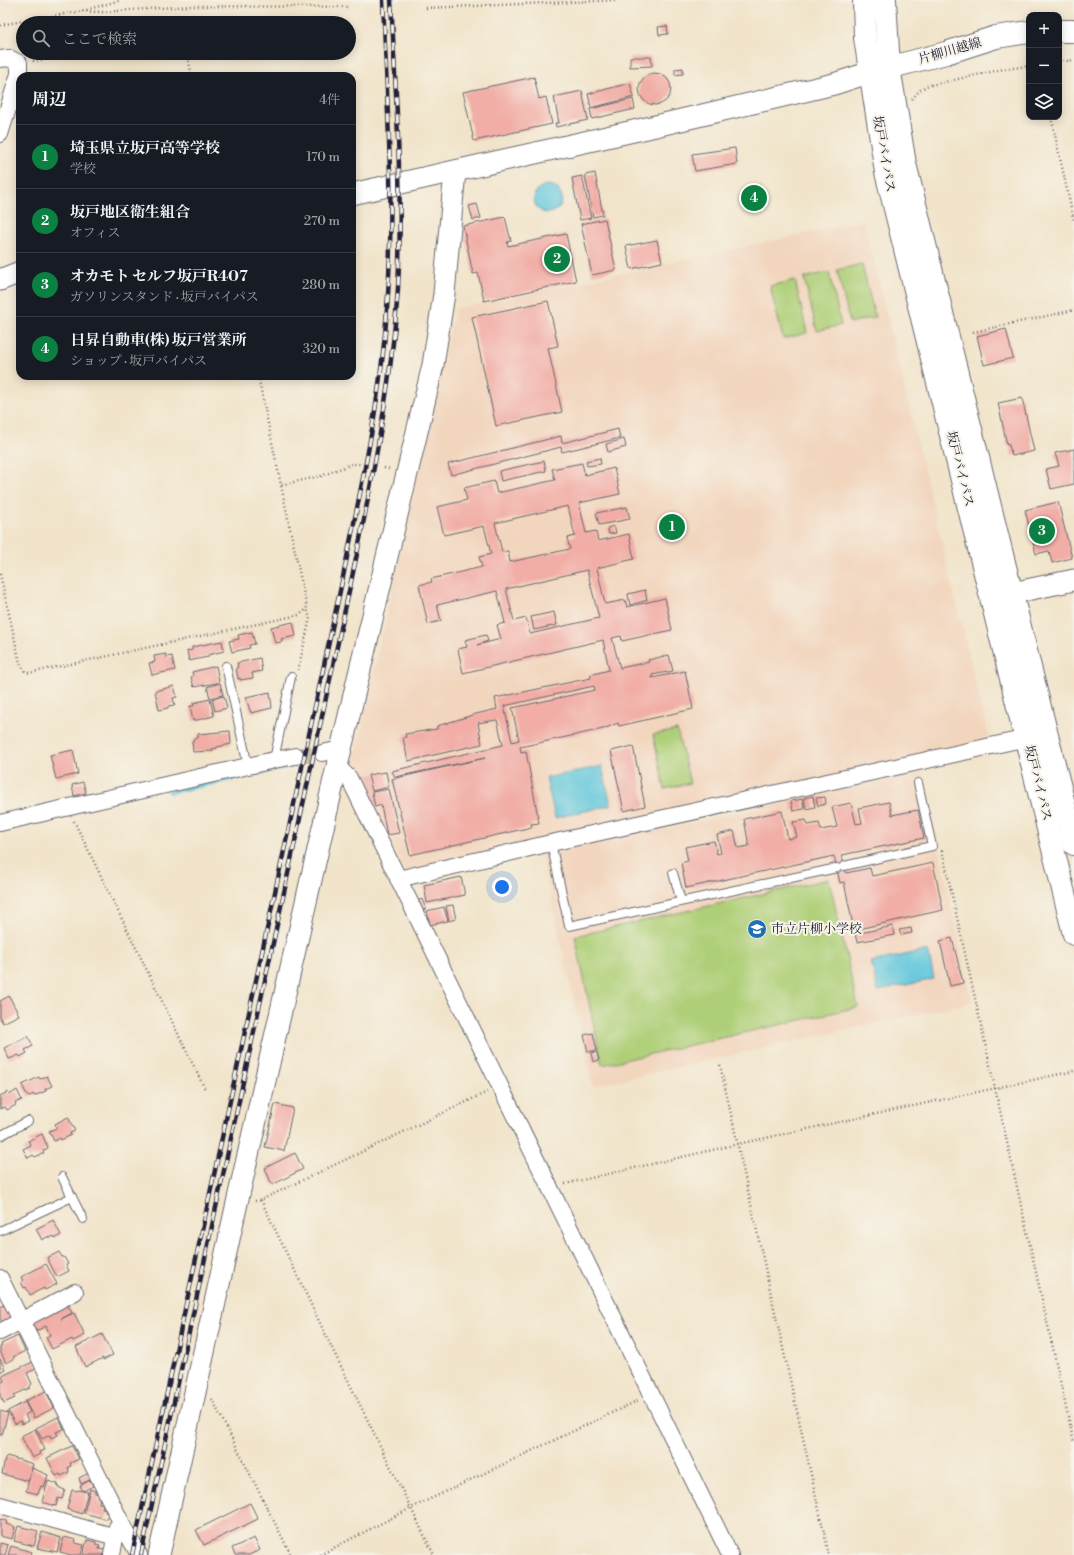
<!DOCTYPE html>
<html lang="ja">
<head>
<meta charset="utf-8">
<style>
	:root { --surface:#171b24; --page:#20242c; --text:#f1f3f6; --muted:#9ea1a6; --line:#363941; --accent:#0b8043 }
	body { margin:0; font-family:"Libre Bodoni","Noto Serif JP",serif; background:var(--page); color:var(--text) }
	.controls { position:absolute; right:12px; top:12px; display:grid; overflow:hidden; border-radius:8px; box-shadow:0 2px 10px #0003 }
	.controls button { width:36px; height:36px; display:grid; place-items:center; padding:0; border:0; border-bottom:1px solid var(--line); background:var(--surface); color:var(--text); font:20px sans-serif }
	.you { position:absolute; left:502px; top:887px; width:14px; height:14px; margin:-10px; border:3px solid #fff; border-radius:50%; background:#1a73e8; box-shadow:0 0 0 6px #1a73e833 }
	.badge { display:grid; place-items:center; width:26px; height:26px; border-radius:50%; background:var(--accent); color:#fff; font-size:13px; font-weight:700 }
	.pin { position:absolute; translate:-50% -50%; border:2px solid #fff; box-shadow:0 1px 4px #0006 }
	.list { margin:0; padding:0; list-style:none }
	h2 { display:flex; justify-content:space-between; align-items:center; height:52px; margin:0; padding:0 16px; font-size:17px }
	h2 small { font-size:13px; font-weight:400; color:var(--muted) }
	.list li { display:grid; grid-template-columns:26px 1fr auto; gap:12px; align-items:center; box-sizing:border-box; height:64px; padding:0 16px; border-top:1px solid var(--line) }
	.list b { display:block; font-size:15px; white-space:nowrap }
	.list p { margin:0; font-size:13px; white-space:nowrap; color:var(--muted) }
	.list em { font-size:13px; font-style:normal; color:var(--muted) }
	.icon { flex:none; width:22px; height:22px; fill:none; stroke:currentColor; stroke-width:2; stroke-linecap:round; stroke-linejoin:round }
	.map { position:relative; flex:none; width:1074px; height:1555px; overflow:hidden }
	.search { position:absolute; background:var(--surface); box-shadow:0 2px 10px #0003; left:16px; top:16px; width:340px; height:44px; display:flex; align-items:center; gap:10px; box-sizing:border-box; padding:0 14px; border-radius:22px; color:var(--muted); font-size:15px }
	.panel { position:absolute; background:var(--surface); box-shadow:0 2px 10px #0003; left:16px; top:72px; width:340px; height:308px; border-radius:12px }
	.map>svg:first-child { display:block }
</style>
</head>
<body>
<div class="map">
<svg width="1074" height="1555" viewBox="0 0 1074 1555">
	<rect width="100%" height="100%" fill="#f7f3e8"/>
	<filter id="ink" filterUnits="userSpaceOnUse"><feTurbulence type="fractalNoise" baseFrequency=".025" numOctaves="2"/><feDisplacementMap in="SourceGraphic" scale="8" xChannelSelector="R" yChannelSelector="G"/><feConvolveMatrix kernelMatrix="1 2 1 2 8 2 1 2 1" color-interpolation-filters="sRGB"/></filter>
	<filter id="wash" filterUnits="userSpaceOnUse"><feTurbulence type="fractalNoise" baseFrequency=".012" numOctaves="4" result="noise"/><feDisplacementMap in="SourceGraphic" scale="16" xChannelSelector="R" yChannelSelector="G"/><feGaussianBlur stdDeviation="0.9" result="paint"/><feColorMatrix in="noise" values="0 0 0 0 0 0 0 0 0 0 0 0 0 0 0 0 0 1.4 0 .05"/><feComposite in="paint" operator="in"/></filter>
	<g filter="url(#wash)">
		<rect width="100%" height="100%" fill="#f1e4ca"/>
		<g fill="#f2d5bd">
			<polygon points="864,221 991,746 404,871 352,766 455,309"/>
			<polygon points="922,772 972,1002 593,1086 541,856"/>
		</g>
		<g fill="#aecf77" stroke="#687859">
			<polygon points="862,264 875,317 850,323 837,270"/>
			<polygon points="829,272 841,325 817,331 804,278"/>
			<polygon points="795,280 807,333 783,339 770,286"/>
			<polygon points="677,730 690,783 665,789 653,735"/>
			<polygon points="829,879 858,1007 602,1065 575,936"/>
		</g>
		<g fill="#5fc6db" stroke="#40748b">
			<circle cx="548" cy="199" r="14"/>
			<polygon points="602,766 611,805 555,818 546,778"/>
			<polygon points="928,950 934,979 878,991 871,962"/>
		</g>
		<g fill="none" stroke-linecap="round" stroke-linejoin="round">
			<polyline stroke="#5fc6db" stroke-width="4.5" points="170,792 295,765"/>
		</g>
		<g id="blocks">
			<g fill="#f1ada6" fill-rule="evenodd">
				<polygon points="667,26 668,34 659,35 658,27"/>
				<polygon points="630,57 651,57 652,66 630,67"/>
				<polygon points="683,68 683,74 675,75 675,69"/>
				<circle cx="655" cy="89" r="16"/>
				<polygon points="534,77 539,99 546,97 552,124 474,141 463,92"/>
				<polygon points="630,83 634,97 591,108 588,94"/>
				<polygon points="582,91 588,120 556,127 555,123 559,123 554,97"/>
				<polygon points="633,99 635,109 592,119 590,109"/>
				<polygon points="735,148 737,164 695,171 692,154"/>
				<polygon points="595,173 603,215 593,217 585,175"/>
				<polygon points="582,176 591,218 580,220 572,178"/>
				<polygon points="477,204 481,218 473,220 469,206"/>
				<polygon points="505,217 511,241 507,242 508,246 566,234 576,281 484,301 478,273 473,274 463,226"/>
				<polygon points="605,219 616,270 592,275 581,224"/>
				<polygon points="657,240 662,262 631,269 626,246"/>
				<polygon points="548,301 558,346 548,348 562,412 496,426 472,317"/>
				<polygon points="1006,329 1013,358 984,365 977,336"/>
				<polygon points="1022,398 1034,451 1012,456 1009,445 1007,445 998,403"/>
				<polygon points="618,429 620,438 562,452 561,447 451,475 448,464 561,436 562,443"/>
				<polygon points="624,439 626,447 608,452 606,444"/>
				<polygon points="1074,449 1074,484 1051,489 1046,469 1059,466 1055,453"/>
				<polygon points="600,458 601,464 587,466 586,461"/>
				<polygon points="544,461 546,471 501,481 499,471"/>
				<path d="M582,463l3,12 29,-7 6,26 -41,9 7,30 10,-2 2,10 31,-7 5,25 -37,9 8,36 20,-4 2,7 38,-9 7,32 -50,11 -1,-5 -9,2 8,30 29,-6 -1,-2 21,-5 4,16 -21,4v3l33,-7 8,38 -74,17 -1,-3 -15,6 -83,18 1,5 5,-1 13,72 -8,1 1,3 -122,28 -18,-76 93,-21 -90,19 -3,-6 111,-26 -6,-25 -19,3 4,21 -74,17 -5,-23 3,-1 -1,-3 32,-5v-3l39,-12 21,-5 -2,-11 96,-20 -1,-3 19,-5 -6,-30 -140,33 -5,-24 9,-2 -2,-7 21,-5 2,6 -11,4 24,-6 -4,-14 8,-2 -8,-32 -60,14 4,16 -13,3 -9,-39 13,-3 -1,-3 51,-12 -3,-10 12,-3 -7,-28 -40,9 -7,-28 30,-7 -3,-12 30,-7 3,12 58,-13 -3,-11zM568,506l7,30 -8,2 3,11 -60,13 -2,-11 -6,1 -7,-29zM587,570l12,48 -69,16 -4,-16 -12,3 -8,-32zM594,686l1,4 -83,18 7,32 -7,2 -8,-36z"/>
				<polygon points="1058,502 1072,558 1052,563 1049,551 1036,554 1025,510"/>
				<polygon points="627,507 630,519 599,525 596,513"/>
				<polygon points="614,526 616,533 609,534 607,528"/>
				<polygon points="645,590 647,600 630,605 628,594"/>
				<polygon points="554,612 557,625 534,630 531,617"/>
				<polygon points="293,622 296,636 281,639 282,642 275,643 271,627"/>
				<polygon points="252,632 255,644 249,645 250,648 232,652 229,641 239,639 238,635"/>
				<polygon points="222,641 224,651 208,655 208,657 189,661 187,651 192,650 192,647"/>
				<polygon points="166,654 166,657 172,656 175,670 152,675 149,663 155,662 154,656"/>
				<polygon points="260,658 262,671 252,673 253,678 240,680 240,678 238,679 236,668 238,667 237,663"/>
				<polygon points="216,666 219,681 217,683 194,687 191,677 193,676 192,672"/>
				<polygon points="220,683 223,695 210,698 207,687"/>
				<polygon points="174,686 177,697 173,698 175,705 168,706 168,708 159,710 155,691"/>
				<polygon points="270,692 272,708 251,713 251,711 250,711 246,697"/>
				<polygon points="224,696 227,708 215,711 212,699"/>
				<polygon points="210,699 214,716 193,721 190,706 194,706 193,703"/>
				<polygon points="230,731 231,744 217,747 217,748 212,749 213,751 193,752 192,741 194,740 194,738 198,738 198,734"/>
				<polygon points="633,746 645,806 624,811 611,751"/>
				<polygon points="73,750 78,774 56,779 50,755"/>
				<polygon points="386,772 389,787 372,791 368,775"/>
				<polygon points="83,782 86,793 74,796 72,785"/>
				<polygon points="389,789 399,833 387,835 381,805 375,807 372,792"/>
				<polygon points="813,796 815,807 806,809 804,798"/>
				<polygon points="825,797 826,804 818,806 816,798"/>
				<polygon points="803,799 804,809 793,811 791,801"/>
				<polygon points="889,802 892,815 918,810 924,838 842,855 846,873 870,868 872,876 933,863 943,910 854,930 844,882 840,883 834,856 686,888 681,863 688,861 685,847 714,841 717,854 721,853 717,835 734,831 738,848 749,846 744,819 782,811 788,839 797,837 793,822 806,820 808,825 819,823 821,830 837,827 832,807 851,803 856,824 862,823 859,808"/>
				<polygon points="461,877 465,895 427,903 424,885"/>
				<polygon points="422,899 426,909 421,911 417,901"/>
				<polygon points="453,905 456,919 449,921 446,906"/>
				<polygon points="444,907 448,921 430,925 427,911"/>
				<polygon points="893,926 895,935 857,942 855,934"/>
				<polygon points="911,928 912,933 901,935 899,930"/>
				<polygon points="952,938 963,983 950,986 940,941"/>
				<polygon points="9,996 19,1015 3,1023 0,1018 0,1001"/>
				<polygon points="593,1033 597,1050 588,1052 584,1035"/>
				<polygon points="28,1036 33,1046 25,1050 27,1053 20,1057 19,1055 9,1059 4,1048"/>
				<polygon points="597,1052 599,1060 593,1062 591,1053"/>
				<polygon points="47,1076 52,1086 45,1089 46,1091 34,1096 33,1094 28,1097 22,1085 39,1077 40,1079"/>
				<polygon points="17,1090 22,1100 15,1103 16,1105 7,1110 5,1107 0,1109 0,1096 8,1092 9,1095"/>
				<polygon points="275,1104 293,1108 284,1151 265,1147"/>
				<polygon points="68,1117 75,1131 70,1133 71,1135 61,1140 60,1138 54,1141 49,1131 57,1128 55,1124"/>
				<polygon points="42,1134 48,1148 43,1151 44,1153 35,1157 33,1155 28,1158 23,1149 31,1145 28,1141"/>
				<polygon points="295,1153 303,1169 272,1185 265,1168"/>
				<polygon points="53,1220 61,1235 55,1238 54,1236 50,1238 49,1236 42,1240 36,1229"/>
				<polygon points="59,1252 62,1257 64,1257 68,1264 66,1265 69,1271 57,1277 47,1258"/>
				<polygon points="46,1264 57,1284 45,1290 44,1288 30,1295 26,1287 24,1288 21,1282 23,1281 21,1277"/>
				<polygon points="67,1303 72,1313 61,1319 74,1313 85,1335 73,1341 72,1339 52,1349 46,1337 50,1335 46,1326 36,1331 32,1324 34,1321"/>
				<polygon points="7,1304 13,1316 2,1322 0,1318 0,1307"/>
				<polygon points="102,1334 113,1355 103,1360 103,1358 85,1367 76,1347"/>
				<polygon points="18,1336 25,1351 13,1357 14,1359 6,1363 0,1351 0,1347 2,1346 1,1344"/>
				<polygon points="0,1359 5,1369 0,1372"/>
				<polygon points="35,1361 38,1368 27,1373 32,1384 30,1386 30,1388 14,1395 15,1398 4,1403 0,1396 0,1383 4,1381 2,1376"/>
				<polygon points="46,1391 54,1408 34,1418 25,1401"/>
				<polygon points="25,1402 30,1412 25,1415 28,1421 22,1424 21,1421 15,1424 8,1411"/>
				<polygon points="0,1411 8,1413 2,1435 0,1435"/>
				<polygon points="58,1417 64,1429 56,1432 58,1435 51,1438 50,1435 42,1439 36,1428"/>
				<polygon points="35,1429 45,1450 39,1452 40,1454 32,1458 21,1436"/>
				<polygon points="72,1446 79,1459 70,1463 71,1466 68,1467 69,1472 61,1476 60,1474 56,1476 47,1458"/>
				<polygon points="7,1456 33,1464 28,1481 2,1474 5,1458"/>
				<polygon points="32,1468 48,1475 44,1487 41,1486 38,1494 26,1491"/>
				<polygon points="89,1473 92,1479 81,1484 79,1478"/>
				<polygon points="90,1480 93,1486 83,1491 80,1486"/>
				<polygon points="48,1481 58,1484 57,1487 65,1490 62,1499 58,1498 56,1506 42,1502"/>
				<polygon points="90,1489 95,1491 95,1493 99,1494 98,1498 100,1498 99,1503 103,1504 102,1508 106,1509 105,1512 108,1513 106,1519 84,1513"/>
				<polygon points="72,1490 77,1491 78,1490 88,1492 82,1514 67,1509"/>
				<polygon points="250,1503 258,1519 204,1545 196,1530"/>
				<polygon points="0,1519 7,1521 6,1524 15,1527 12,1539 0,1536"/>
				<polygon points="18,1526 38,1531 34,1546 14,1541"/>
				<polygon points="42,1532 61,1538 57,1552 37,1548"/>
				<polygon points="64,1537 76,1540 75,1543 84,1545 81,1555 71,1555 60,1552"/>
				<polygon points="254,1538 260,1550 249,1555 235,1555 232,1548"/>
				<polygon points="87,1540 96,1542 96,1544 100,1545 99,1549 105,1550 104,1555 83,1555"/>
				<polygon points="0,1543 8,1545 5,1555 0,1555"/>
				<polygon points="11,1546 32,1552 31,1555 8,1555"/>
			</g>
		</g>
	</g>
	<g filter="url(#ink)">
		<use href="#blocks" fill-opacity="0" stroke="#6a666d" stroke-width="1"/>
		<g fill="none" stroke-linecap="round" stroke-linejoin="round">
			<polyline stroke="#c8bdad" stroke-width="16" stroke-dasharray="16 8" stroke-linecap="butt" points="296,756 322,753"/>
			<defs>
				<g id="service">
					<polyline points="226,666 248,766"/>
					<polyline points="274,760 291,677"/>
					<polyline points="551,843 569,926 837,868"/>
					<polyline points="844,866 932,846 918,783"/>
					<polyline points="673,873 681,901"/>
					<polyline points="0,1136 28,1121"/>
					<polyline points="62,1177 83,1219"/>
					<polyline points="0,1231 72,1197"/>
				</g>
				<g id="minor">
					<polyline points="0,59 9,58 19,63 19,74 0,134"/>
					<polyline points="322,753 341,749"/>
					<polyline points="337,766 349,778 730,1555"/>
					<polyline points="0,823 274,760 296,756"/>
					<polyline points="398,879 551,843 1027,738"/>
					<polyline points="0,1278 119,1518 139,1555"/>
					<polyline points="0,1332 75,1292"/>
					<polyline points="0,1505 116,1537"/>
					<polyline points="112,1555 117,1527"/>
				</g>
				<g id="tertiary">
					<polyline points="352,194 647,128 834,84 871,72"/>
					<polyline points="0,280 20,272"/>
					<polyline points="1012,593 1074,580"/>
					<polyline points="159,1555 237,1203 341,749 433,365 444,294 455,171"/>
				</g>
				<g id="secondary">
					<polyline points="1059,31 1074,31"/>
					<polyline points="872,72 946,53 996,37 1029,32"/>
				</g>
				<g id="trunk">
					<polyline points="864,0 865,38 886,172 1074,934"/>
					<polyline points="885,0 889,67 905,164 1074,844"/>
				</g>
			</defs>
			<use href="#service" stroke="#6a666d" stroke-width="10"/>
			<use href="#minor" stroke="#6a666d" stroke-width="18"/>
			<use href="#tertiary" stroke="#6a666d" stroke-width="23"/>
			<use href="#secondary" stroke="#6a666d" stroke-width="24"/>
			<use href="#trunk" stroke="#6a666d" stroke-width="24"/>
			<g stroke="#6a666d" stroke-width="2.5" stroke-dasharray="1 3" stroke-linecap="butt">
				<polyline points="426,8 618,0"/>
				<polyline points="82,11 102,12 189,6 349,7"/>
				<polyline points="0,25 82,11 121,0"/>
				<polyline points="187,53 192,76"/>
				<polyline points="33,61 96,53"/>
				<polyline points="1059,62 1074,60"/>
				<polyline points="912,99 919,91 926,86 1004,69 1029,66"/>
				<polyline points="1051,117 1074,221"/>
				<polyline points="973,332 1074,310"/>
				<polyline points="258,376 281,485 321,476 352,464 360,464"/>
				<polyline points="384,468 390,469"/>
				<polyline points="0,574 20,663 25,671 29,673 299,615 307,609 281,485"/>
				<polyline points="298,670 310,618 307,609"/>
				<polyline points="74,821 205,1089"/>
				<polyline points="942,850 1074,1443"/>
				<polyline points="720,1065 829,1555"/>
				<polyline points="565,1184 738,1144 1074,1071"/>
				<polyline points="261,1200 331,1346 434,1555"/>
				<polyline points="255,1201 261,1200 487,1092"/>
				<polyline points="212,1399 291,1555"/>
				<polyline points="320,1555 411,1508 639,1400"/>
			</g>
			<use href="#service" stroke="#fff" stroke-width="8"/>
			<use href="#minor" stroke="#fff" stroke-width="16"/>
			<use href="#tertiary" stroke="#fff" stroke-width="21"/>
			<use href="#secondary" stroke="#fff" stroke-width="22"/>
			<use href="#trunk" stroke="#fff" stroke-width="22"/>
			<defs>
				<g id="rail">
					<path d="M132,1555l211,-978c18,-89 38,-178 44,-268 8,-103 0,-206 -4,-309"/>
					<path d="M141,1555l216,-1001c18,-89 35,-176 41,-266 5,-96 -2,-193 -7,-288"/>
				</g>
			</defs>
			<use href="#rail" stroke="#22223b" stroke-width="4.5"/>
			<use href="#rail" stroke="#f7f3e8" stroke-width="3" stroke-dasharray="9" stroke-linecap="butt"/>
		</g>
	</g>
	<defs>
		<symbol id="school-disc" viewBox="-11 -11 22 22"><circle r="9.5" fill="#1f6fb2" stroke="#f7f3e8"/><path d="M0-5L7-2L0 1L-7-2ZM-4 1L0 2.5L4 1V4Q0 6-4 4Z" fill="#fff"/></symbol>
	</defs>
	<g fill-rule="evenodd">
		<use href="#school-disc" x="746" y="918" width="22" height="22"/>
	</g>
	<g text-anchor="middle" dominant-baseline="central" stroke-width="4" stroke-linejoin="round" paint-order="stroke">
		<g font-size="13" fill="#22223b" stroke="#f7f3e8">
			<text transform="translate(950 51) rotate(-16)">片柳川越線</text>
			<text transform="translate(884 154) rotate(80)">坂戸バイパス</text>
			<text transform="translate(960 469) rotate(76)">坂戸バイパス</text>
			<text transform="translate(1038 783) rotate(76)">坂戸バイパス</text>
		</g>
		<g font-size="13" fill="#22223b" stroke="#f7f3e8" text-anchor="start">
			<text x="771" y="929">市立片柳小学校</text>
		</g>
	</g>
</svg>
<div class="controls">
<button>+</button>
<button>−</button>
<button><svg class="icon" aria-label="layers" viewBox="0 0 24 24"><path d="M12 4l9 5-9 5-9-5zM3 14l9 5 9-5"/></svg></button>
</div>
<div class="you"></div>
<div class="pin badge" style="left:672px;top:527px">1</div>
<div class="pin badge" style="left:557px;top:259px">2</div>
<div class="pin badge" style="left:1042px;top:531px">3</div>
<div class="pin badge" style="left:754px;top:198px">4</div>
<div class="search"><svg class="icon" aria-label="search" viewBox="0 0 24 24"><circle cx="10" cy="10" r="6"/><path d="M15 15l6 6"/></svg>ここで検索</div>
<section class="panel">
<h2>周辺<small>4件</small></h2>
<ul class="list">
<li><span class="badge">1</span><div><b>埼玉県立坂戸高等学校</b><p>学校</p></div><em>170 m</em></li>
<li><span class="badge">2</span><div><b>坂戸地区衛生組合</b><p>オフィス</p></div><em>270 m</em></li>
<li><span class="badge">3</span><div><b>オカモト セルフ坂戸R407</b><p>ガソリンスタンド · 坂戸バイパス</p></div><em>280 m</em></li>
<li><span class="badge">4</span><div><b>日昇自動車(株) 坂戸営業所</b><p>ショップ · 坂戸バイパス</p></div><em>320 m</em></li>
</ul>
</section>
</div>
</body>
</html>
